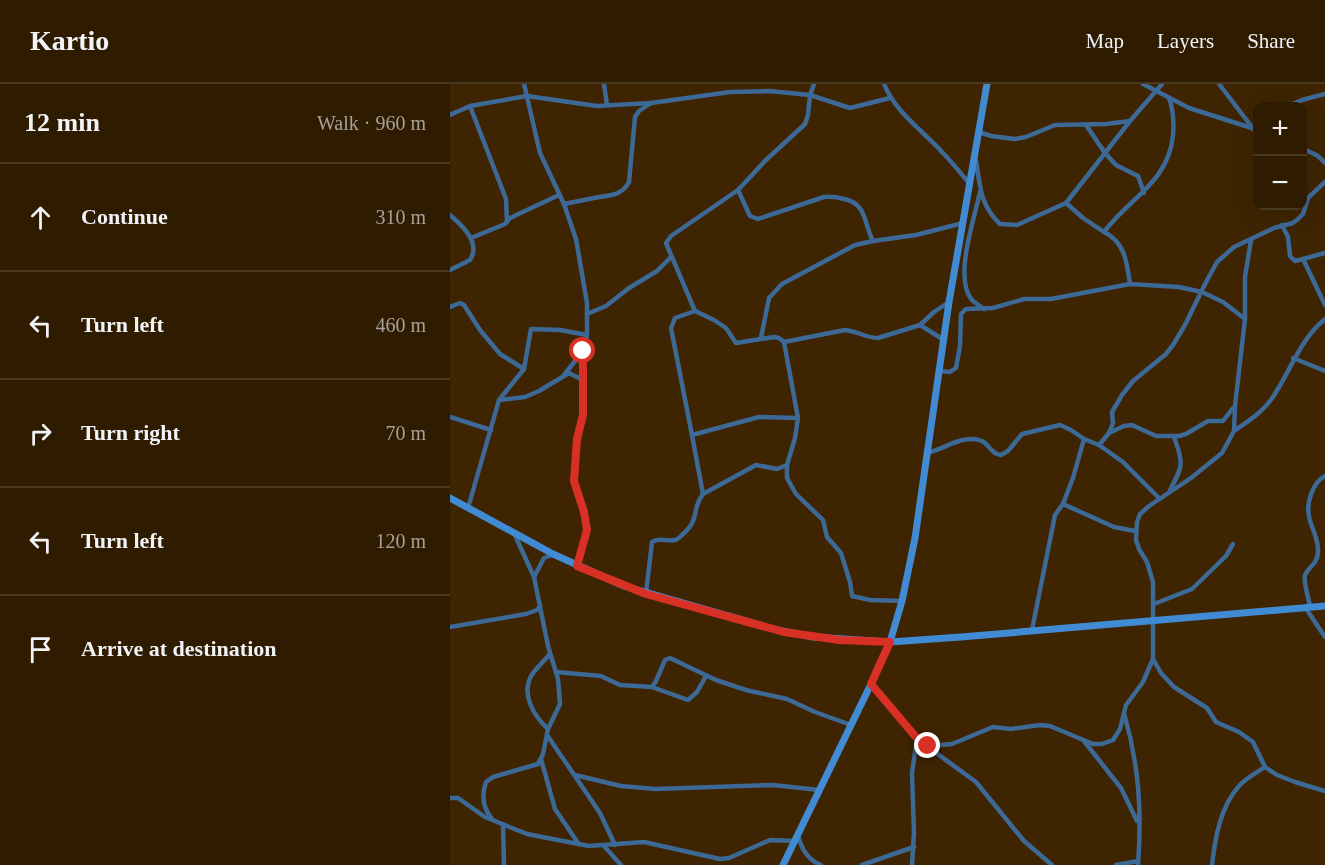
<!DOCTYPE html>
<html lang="en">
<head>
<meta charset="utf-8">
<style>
	:root { --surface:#2e1b00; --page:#3a280f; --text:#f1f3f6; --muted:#a7a199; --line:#493922 }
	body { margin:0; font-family:"Times New Roman",serif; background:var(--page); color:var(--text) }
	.controls { position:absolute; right:18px; top:18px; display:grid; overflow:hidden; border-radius:12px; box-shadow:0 6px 24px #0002 }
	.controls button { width:54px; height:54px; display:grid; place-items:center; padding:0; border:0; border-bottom:2px solid var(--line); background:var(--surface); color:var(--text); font:30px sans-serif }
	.stop { position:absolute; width:18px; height:18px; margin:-14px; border:4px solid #d93025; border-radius:50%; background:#fff }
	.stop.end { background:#d93025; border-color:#fff; box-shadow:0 2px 6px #0008 }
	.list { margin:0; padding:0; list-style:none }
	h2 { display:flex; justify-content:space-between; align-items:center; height:78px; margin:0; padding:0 24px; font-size:26px }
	h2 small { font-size:20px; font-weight:400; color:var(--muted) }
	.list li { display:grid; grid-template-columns:39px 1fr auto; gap:18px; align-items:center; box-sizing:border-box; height:108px; padding:0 24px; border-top:2px solid var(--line) }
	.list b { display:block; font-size:22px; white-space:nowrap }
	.list em { font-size:20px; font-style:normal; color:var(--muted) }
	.icon { flex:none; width:33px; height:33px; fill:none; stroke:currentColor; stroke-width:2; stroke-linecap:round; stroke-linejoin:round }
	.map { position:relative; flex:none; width:875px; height:781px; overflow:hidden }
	header { display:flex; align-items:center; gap:36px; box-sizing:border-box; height:84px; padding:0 30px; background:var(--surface); border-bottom:2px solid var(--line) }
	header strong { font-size:28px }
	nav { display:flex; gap:33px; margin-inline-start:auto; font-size:21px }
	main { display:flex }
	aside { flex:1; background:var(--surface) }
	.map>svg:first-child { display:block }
</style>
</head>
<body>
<header>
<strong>Kartio</strong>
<nav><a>Map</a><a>Layers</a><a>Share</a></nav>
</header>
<main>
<aside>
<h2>12 min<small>Walk · 960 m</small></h2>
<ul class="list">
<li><svg class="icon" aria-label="ahead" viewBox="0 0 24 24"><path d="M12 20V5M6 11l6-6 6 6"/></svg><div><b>Continue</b></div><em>310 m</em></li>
<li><svg class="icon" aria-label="left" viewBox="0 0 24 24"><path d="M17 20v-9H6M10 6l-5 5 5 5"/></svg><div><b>Turn left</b></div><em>460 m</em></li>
<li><svg class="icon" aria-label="right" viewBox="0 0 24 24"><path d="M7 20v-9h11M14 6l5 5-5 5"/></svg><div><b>Turn right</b></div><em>70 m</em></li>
<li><svg class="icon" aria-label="left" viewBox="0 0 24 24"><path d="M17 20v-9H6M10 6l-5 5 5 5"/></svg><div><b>Turn left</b></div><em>120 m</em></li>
<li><svg class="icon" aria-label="arrive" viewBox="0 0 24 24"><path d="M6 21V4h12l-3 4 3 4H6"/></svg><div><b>Arrive at destination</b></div></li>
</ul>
</aside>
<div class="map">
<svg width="875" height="781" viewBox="0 0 875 781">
	<rect width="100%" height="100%" fill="#3e2400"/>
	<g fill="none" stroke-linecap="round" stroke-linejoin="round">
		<g stroke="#3d6997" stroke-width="4.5">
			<polyline points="74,0 90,69 114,120 126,155 137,219 137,251 132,283 134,320 127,355 124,397 133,423 137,446 127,482"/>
			<polyline points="154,0 157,21"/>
			<polyline points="364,0 360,11 400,24 440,14"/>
			<path d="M434,0c12,29 37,45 58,68 10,10 18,21 28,32"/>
			<polyline points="693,0 739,24 808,46"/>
			<polyline points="769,0 808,51"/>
			<path d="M201,19l79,-11 39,-1 41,4 -2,20 -3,9 -39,36 -28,30 -67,46 -5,7 29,68 19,9 12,8 10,15 38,-6 5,1 5,4 61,-12c12,1 21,8 33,8l42,-13 14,-13 15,-10"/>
			<polyline points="20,22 56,115 57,138"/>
			<polyline points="838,22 852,16 875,10"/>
			<path d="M0,31l20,-9 57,-10 70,10 54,-3 -12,8 -4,6 -6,65c-8,15 -21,13 -35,16 -10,2 -20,4 -30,6"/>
			<polyline points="636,41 655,69 666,81 688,92 694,109"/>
			<polyline points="529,48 541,52 565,55 576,53 605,41 656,40 680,37"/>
			<polyline points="852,64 868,72 875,79"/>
			<path d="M526,76c4,26 4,45 24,64l17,1 49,-22 17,15 21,14"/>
			<path d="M288,106l12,26 8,3 66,-22c7,-1 13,0 20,2 23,5 19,22 29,42"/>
			<path d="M530,108c-5,25 -27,86 -8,108 3,3 8,6 12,9"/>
			<polyline points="616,119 680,37 712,0"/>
			<path d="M0,131c13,11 31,28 20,45l-20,10"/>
			<polyline points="832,141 838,153 840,172 845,177 853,175 875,221"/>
			<polyline points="21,154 55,140 60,134 109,111"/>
			<polyline points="853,175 875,169"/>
			<path d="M680,200c-3,-21 -5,-42 -26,-52 25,-34 65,-50 69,-97 1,-12 0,-26 -4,-37"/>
			<polyline points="0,223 10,219 14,221 30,246 50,270 74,285 49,316 18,424"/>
			<polyline points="137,230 156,222 179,204 207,187 221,173"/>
			<polyline points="795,235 795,193 801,156"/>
			<polyline points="470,241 494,256"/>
			<polyline points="311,254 319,214 332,200 405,161 423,157 466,151 513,139"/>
			<polyline points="334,258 348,334 345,354 337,381 337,394 346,410 373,436 377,453 391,469 400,498 402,512 420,516 452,517"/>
			<polyline points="843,274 875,287"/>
			<polyline points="74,285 81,245 110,246 137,251"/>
			<path d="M490,287l10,1 6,-4 4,-22 1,-32 5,-5 27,-1 31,-9h27l79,-15 49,3 23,5 21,10 22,17 -10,87 -1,25c13,-9 27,-18 36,-30 20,-27 28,-60 55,-82"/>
			<polyline points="114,291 133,267"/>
			<polyline points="49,316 75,313 89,307 119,289 133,296"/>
			<polyline points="0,333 41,346"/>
			<polyline points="659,349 674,342 682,341 706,352 729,352 736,350 758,337 773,337 783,324"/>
			<polyline points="242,351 221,244 225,234 245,227"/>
			<polyline points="649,361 659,349 663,339 662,328 672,311 683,297 716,270 723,261 735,241 755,200 767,178 784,163 824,144 843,139 848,135 853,130 858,114 875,98"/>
			<path d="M476,369c18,-3 37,-20 56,-12 8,4 9,13 19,14l7,-4 14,-17 38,-9 11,5 13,9 15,6 24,17 36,36"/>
			<path d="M720,406c13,-24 14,-27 4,-53"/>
			<polyline points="253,410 242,351 309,333 348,334"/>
			<polyline points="613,420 664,443 685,447"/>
			<polyline points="84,493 94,474 102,471"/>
			<path d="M196,509l6,-51c7,-5 14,0 23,-2 2,0 5,-3 7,-5 19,-16 9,-26 21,-41l53,-29 21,4 10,-4"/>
			<polyline points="704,520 742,505 776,472 783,460"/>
			<polyline points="855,523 875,553"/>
			<path d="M860,523c-1,-8 -7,-25 -5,-32 4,-10 12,-9 13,-23 1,-14 -7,-23 -9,-36 -3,-13 4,-34 16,-40"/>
			<polyline points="0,543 76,530 87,526 90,522"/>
			<polyline points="582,546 605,431 613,420 623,394 634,355"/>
			<polyline points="703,575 711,589 724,603 757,624 766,638 789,648 803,658 815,683 827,691 845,698 875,707"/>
			<polyline points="106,588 151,592 170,601 202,603 206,597 215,576 220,574 266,596 296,606 337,615 365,628 401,641"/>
			<polyline points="421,600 467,655 526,698 574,757 602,781"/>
			<polyline points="202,603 238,616 247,608 256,592"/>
			<path d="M674,629c15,52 18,98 14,152"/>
			<path d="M98,645c-14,-13 -27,-34 -17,-53 5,-8 13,-15 19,-22"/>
			<polyline points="97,651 150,729 165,761"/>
			<polyline points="634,657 671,704 687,737"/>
			<polyline points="479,662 502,660 543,643 561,645 590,641 600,642 643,660 652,660 663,656 670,645 676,621 693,598 703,575 703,498 697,478 689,465 686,456 687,438 690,430 699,422 741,394 772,369 784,347"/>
			<polyline points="91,675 105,725 128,759"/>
			<polyline points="125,691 171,702 205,705 323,701 369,706"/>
			<polyline points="0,714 8,714 35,733 77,750 139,762 194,758 270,775 279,774 320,756 344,757"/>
			<path d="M42,735c-9,-11 -11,-23 -6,-37l7,-5 45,-13 5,-10 5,-25 12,-25 -2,-25 -10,-33 -14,-69 -20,-44"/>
			<polyline points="53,740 54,781"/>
			<path d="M348,751c3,13 10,25 23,30"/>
			<polyline points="154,762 171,781"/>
			<polyline points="412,781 464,763"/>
			<polyline points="462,781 464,749 462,689 467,655"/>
			<polyline points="666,781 688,777"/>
			<path d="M762,781c3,-26 8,-58 27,-79 7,-8 17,-13 26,-19"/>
		</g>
		<g stroke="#418bd4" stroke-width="7">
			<polyline points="0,414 103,470 174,502 327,546 363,553 440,558 511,553 875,522"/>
			<polyline points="333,781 421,600 440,558 452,517 465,454 499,218 537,0"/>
		</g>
	</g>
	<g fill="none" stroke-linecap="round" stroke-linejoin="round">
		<polyline stroke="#d93025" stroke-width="8" points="133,267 133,331 127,355 124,397 134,428 137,446 127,482 196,510 334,548 389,556 440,558 421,600 465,652 478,662"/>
	</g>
</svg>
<div class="controls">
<button>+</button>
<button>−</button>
</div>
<div class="stop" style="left:133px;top:267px"></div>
<div class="stop end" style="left:478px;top:662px"></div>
</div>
</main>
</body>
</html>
